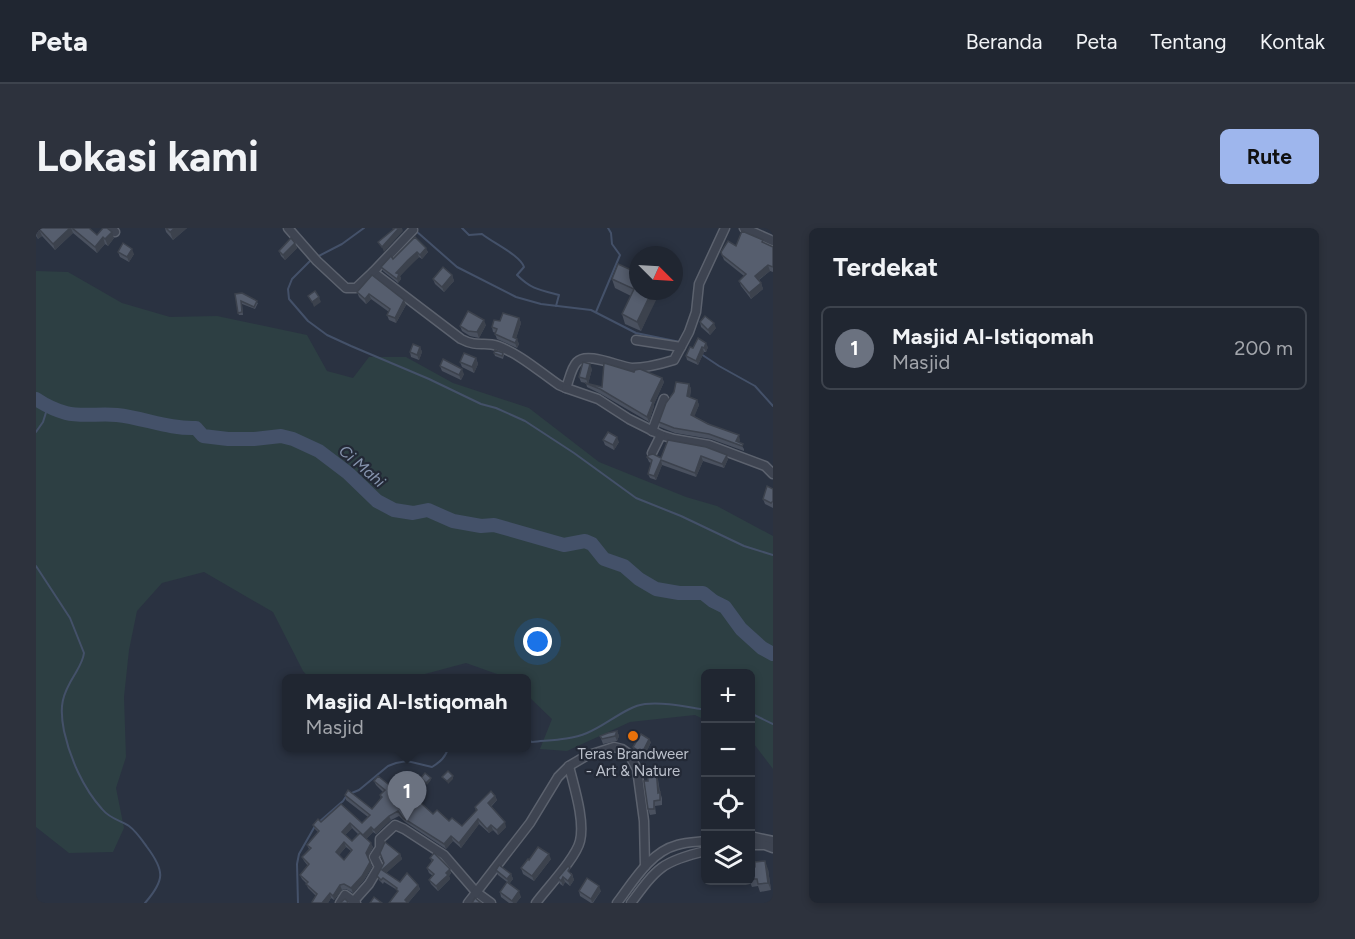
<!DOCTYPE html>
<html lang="id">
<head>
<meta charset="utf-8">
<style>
	:root { --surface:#202631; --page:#2d323d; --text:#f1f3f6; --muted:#a2a5ab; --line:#3d434d; --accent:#9eb6ed }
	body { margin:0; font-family:Figtree,sans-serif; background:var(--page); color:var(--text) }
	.controls { position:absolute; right:18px; bottom:18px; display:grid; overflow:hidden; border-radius:9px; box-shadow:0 3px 9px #0003 }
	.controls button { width:54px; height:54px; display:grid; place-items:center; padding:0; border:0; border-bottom:2px solid var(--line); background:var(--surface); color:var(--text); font:30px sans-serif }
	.compass { position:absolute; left:593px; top:18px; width:54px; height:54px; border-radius:50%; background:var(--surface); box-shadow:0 3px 9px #0003; rotate:114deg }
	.you { position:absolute; left:502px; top:414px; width:21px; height:21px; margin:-15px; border:4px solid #fff; border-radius:50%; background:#1a73e8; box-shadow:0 0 0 9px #1a73e833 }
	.badge { display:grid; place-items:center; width:39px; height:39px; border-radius:50%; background:var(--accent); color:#fff; font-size:20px; font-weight:700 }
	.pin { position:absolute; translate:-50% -50px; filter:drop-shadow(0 2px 3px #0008) }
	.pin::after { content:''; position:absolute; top:32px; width:21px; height:18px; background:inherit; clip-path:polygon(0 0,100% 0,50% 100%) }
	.popup { position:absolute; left:246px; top:446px; width:249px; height:78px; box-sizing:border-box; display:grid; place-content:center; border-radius:9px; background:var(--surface); filter:drop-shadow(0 2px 4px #0005); font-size:20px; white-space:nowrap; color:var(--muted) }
	.popup b { font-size:22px; color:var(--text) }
	.popup::after { content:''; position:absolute; left:50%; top:100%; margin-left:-12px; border:12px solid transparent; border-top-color:var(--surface) }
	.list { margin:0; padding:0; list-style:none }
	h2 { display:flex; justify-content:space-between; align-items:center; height:78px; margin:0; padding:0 24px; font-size:26px }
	h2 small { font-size:20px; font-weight:400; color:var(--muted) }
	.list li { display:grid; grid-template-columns:39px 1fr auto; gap:18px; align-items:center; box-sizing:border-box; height:84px; margin:0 12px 12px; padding:0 12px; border:2px solid var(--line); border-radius:9px }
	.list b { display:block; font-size:22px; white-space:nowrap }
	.list p { margin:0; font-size:20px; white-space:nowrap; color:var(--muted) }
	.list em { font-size:20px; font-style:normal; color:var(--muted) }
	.icon { flex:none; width:33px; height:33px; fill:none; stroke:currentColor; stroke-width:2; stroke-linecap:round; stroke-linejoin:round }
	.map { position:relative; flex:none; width:737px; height:675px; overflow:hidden; border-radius:9px }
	header { display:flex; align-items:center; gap:36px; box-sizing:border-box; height:84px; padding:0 30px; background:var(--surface); border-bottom:2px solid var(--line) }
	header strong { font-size:28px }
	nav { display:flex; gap:33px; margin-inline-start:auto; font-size:21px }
	.intro { display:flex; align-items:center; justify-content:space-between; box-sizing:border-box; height:144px; padding:0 36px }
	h1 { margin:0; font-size:42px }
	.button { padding:15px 27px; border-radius:9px; background:var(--accent); color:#111; font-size:21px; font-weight:700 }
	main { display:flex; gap:36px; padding:0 36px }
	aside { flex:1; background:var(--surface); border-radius:9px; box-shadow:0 3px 9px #0003 }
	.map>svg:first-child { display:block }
</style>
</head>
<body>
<header>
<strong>Peta</strong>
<nav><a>Beranda</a><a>Peta</a><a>Tentang</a><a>Kontak</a></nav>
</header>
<div class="intro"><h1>Lokasi kami</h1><a class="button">Rute</a></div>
<main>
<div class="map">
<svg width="737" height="675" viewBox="0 0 737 675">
	<rect width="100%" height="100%" fill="#2a3241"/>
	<polygon fill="#2d3f43" points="0,43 32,44 86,75 134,89 181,88 271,107 291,143 317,150 333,129 370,129 417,155 493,180 563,234 650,269 681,278 737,308 737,541 715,512 714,446 670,446 669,492 659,487 594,494 531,523 504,521 516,491 491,467 491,450 472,450 430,435 389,446 384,450 273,450 267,443 237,384 168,344 126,355 101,383 93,422 88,469 90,529 80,560 88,600 77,624 33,625 0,599"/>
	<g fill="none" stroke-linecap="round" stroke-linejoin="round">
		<g stroke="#445169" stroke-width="2">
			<polyline points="328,0 306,16 275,32 256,51 252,61 253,71 272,93 291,107 315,118 393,151 445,176 460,180 489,193 538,225 600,270 645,288 708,318 737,327"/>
			<path d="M426,0l7,7 13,-1c11,9 38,21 42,33l-7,8c14,14 22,15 42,20l-3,11"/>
			<polyline points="380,3 421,39 480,69 505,76 555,82 600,105 644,114"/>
			<polyline points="560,84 584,27 576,16 575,5 572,0"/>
			<polyline points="665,126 683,138 719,158 737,178"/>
			<polyline points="0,204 7,194 12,178"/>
			<path d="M0,338l34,52 14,35c-1,8 -5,14 -9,21 -13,21 -16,32 -11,57 6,27 19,57 38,78 8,10 18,11 27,17 7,5 13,14 18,21 18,24 18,33 -2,56"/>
			<polyline points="714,485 737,496"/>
			<path d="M491,512l5,2c18,-2 38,-2 55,-9 18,-7 40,-27 58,-29 21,-2 41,3 61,6"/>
			<path d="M283,594l24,-21 4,-6 12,-5 29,-24 8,-3 11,-2 25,6c8,-5 14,-10 16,-19"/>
			<polyline points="262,675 261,636 263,626 279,598"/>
		</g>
		<path stroke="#445169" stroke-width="14" d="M0,171c9,6 19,11 30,14 16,4 35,0 51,2 27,3 52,14 79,13l7,8 25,3h26l27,-3 12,3 26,12 29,22 29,28 17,9 19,3 15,-3 25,11 28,5 13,-1 70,20 21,-4 7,3 12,15 20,7 15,13 17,10 23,4h24l10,8 12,6 16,22 21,19 11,6"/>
		<defs>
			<g id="minor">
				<polyline points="76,0 79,4"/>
				<path d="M252,0l29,33 29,27h10l17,-16 88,67c17,9 23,2 37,7 22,8 42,26 61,39l7,3c3,-7 5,-20 11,-26 10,-11 42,5 55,6 13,0 29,-4 42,-8l15,-28 7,-20 3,-28 26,-56"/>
				<polyline points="708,0 737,13"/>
				<polyline points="337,44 377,2"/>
				<polyline points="600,112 645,119"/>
				<polyline points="530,160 562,171 593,191 625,207 638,211 673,217 729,238 737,246"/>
				<polyline points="616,203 628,171"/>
				<polyline points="616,225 625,207"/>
				<polyline points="714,608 737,613"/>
				<polyline points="714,617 729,617 737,620"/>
				<polyline points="317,674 333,656 343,639 338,629 344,620 344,611 359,597 368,601 408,627 440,664 455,675"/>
				<polyline points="304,675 309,667 320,675"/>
				<polyline points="432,675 494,595 522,549 533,538 550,528 578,519 586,521 593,526 601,541 608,593 609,638"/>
				<path d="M500,675c11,-15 40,-45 44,-62 5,-21 -6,-54 -11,-75"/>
				<path d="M581,675c16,-21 33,-51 60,-58 9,-3 19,-3 29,-4"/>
				<path d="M595,675c26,-35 31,-42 75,-52"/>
			</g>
		</defs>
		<use href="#minor" stroke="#5c626e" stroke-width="11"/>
		<use href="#minor" stroke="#3e4451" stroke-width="8"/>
	</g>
	<g fill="#4a515f" fill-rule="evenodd">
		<polygon points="0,0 53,0 61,7 78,10 72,18 69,16 61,25 37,5 19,22 6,8 2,11 0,8"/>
		<polygon points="129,0 151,0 137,12 130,4"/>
		<polygon points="379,9 392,24 386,31 383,29 374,37 364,48 365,51 362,55 347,43 345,39 357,31"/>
		<polygon points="727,12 728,15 737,19 737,44 734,43 723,52 725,55 727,61 715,71 705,58 703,53 708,48 688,32 686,27 700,18"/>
		<polygon points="259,15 261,20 249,32 245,28 243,23"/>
		<polygon points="82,24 98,26 93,34 84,29"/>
		<polygon points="336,47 370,77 360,95 353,92 351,87 353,84 335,71 330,76 323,69 321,64"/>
		<polygon points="416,47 418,53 408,64 399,56 397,51"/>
		<polygon points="576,51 602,63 623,63 605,103 589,96 586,86 595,68 579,60"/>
		<polygon points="206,65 222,75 219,81 206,76 207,87 203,87 202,85"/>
		<polygon points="483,90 485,95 480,110 483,116 481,120 461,111 459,106 460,105 457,104 456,99 464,93"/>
		<polygon points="664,94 680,100 674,107 665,99"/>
		<polygon points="450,97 443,110 434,108 426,103 424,98"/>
		<polygon points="384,119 386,124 383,132 375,129 374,124"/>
		<polygon points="672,119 670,124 668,124 662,137 651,132 650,128 657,120"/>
		<polygon points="458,125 467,125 468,127 467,131 459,128"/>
		<polygon points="440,130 442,136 438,145 426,139 424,134"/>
		<polygon points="404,138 428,146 425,152 406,143"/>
		<polygon points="556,141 552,156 566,159 598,144 626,150 628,154 618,176 618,178 613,194 565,166 551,159 550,155 545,154 543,149"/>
		<polygon points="653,156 655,161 654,169 661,172 663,177 658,188 704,212 703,214 708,221 708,223 675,211 639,205 624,199 623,194"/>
		<polygon points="567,212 583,214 578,222 569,217"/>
		<polygon points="632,212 692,231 688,240 667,233 660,249 626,237 620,252 614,250 612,246 615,235 613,234 611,229 625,230"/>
		<polygon points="737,261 737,280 729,276 727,271"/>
		<polygon points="581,503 583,508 581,513 567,516 564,508"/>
		<polygon points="615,514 608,529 598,523 597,519"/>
		<polygon points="620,540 621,545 624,564 626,570 626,577 619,578 620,586 614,587 612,581 612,553"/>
		<path d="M338,553l19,7 1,5 -2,3 5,4h9l27,14 29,12 14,-15 -1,-4 20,-11 2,4 -6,7 15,20 -8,8 -5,-5 -4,3 -10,-9 -18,24 -8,-7 -7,8 -41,-27 -6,-6 -8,4 -15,14 -3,-2 -7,7 7,8 -5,10 4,10 -8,13 -11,13 -7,-4 -4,1 -8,10 -3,-2 -3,5h-16l4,-7 -8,-8 -2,-5 -4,-4 -2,-4 8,-9 -4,-5 -2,-4 7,-8 -2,-4 11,-13 -3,-3 -2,-4 8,-3 41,1 6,-6 -22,-17 -1,-5 27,14 9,-10 -1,-4 3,-3 -7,-7zM316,600l6,6 -6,7 -7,-6zM310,619l5,4 -7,9 -5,-5z"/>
		<polygon points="364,626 366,631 350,645 364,654 382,657 384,661 372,675 361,664 361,662 348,654 347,656 343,652 341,648"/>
		<polygon points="394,630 415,645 413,648 414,651 402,663 395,656 393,652 397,648 393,645 391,640 396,634"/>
		<polygon points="515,631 498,653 487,646 485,640 493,632"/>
		<polygon points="714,640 732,641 735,662 724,664 722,658 716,659 713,652 714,652"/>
		<polygon points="460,642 475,646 477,651 473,656 485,669 480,675 473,675 465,669 464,664 471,654 462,647"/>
		<polygon points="536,645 536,646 538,652 534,658 529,654 527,658 524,656 522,650"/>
		<polygon points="543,663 565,663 557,675 555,675 544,668"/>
	</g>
	<g fill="#3c424d">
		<polygon points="34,0 35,0 37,5 19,22 17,16"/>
		<polygon points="139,0 151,0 137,12 134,4"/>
		<polygon points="363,0 366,0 367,3 348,24 346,19"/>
		<polygon points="3,1 6,8 2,11 0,4"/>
		<polygon points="76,4 78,10 72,18 69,11"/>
		<polygon points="67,9 69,16 61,25 59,19"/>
		<polygon points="259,15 261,20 249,32 247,27"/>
		<polygon points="390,20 392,24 386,31 384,27"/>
		<polygon points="96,21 98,26 93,34 91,29"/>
		<polygon points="381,24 383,29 364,48 365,51 362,55 360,45 372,32"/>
		<polygon points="732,37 734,43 721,53 719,48"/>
		<polygon points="416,47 418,53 408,64 406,59"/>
		<polygon points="725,55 727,61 715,71 713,65"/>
		<polygon points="616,63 624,64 605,103 601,94"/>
		<polygon points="333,66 335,71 330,76 329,71"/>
		<polygon points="283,69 285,74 278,79 276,74"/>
		<polygon points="368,72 370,77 360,95 359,90"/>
		<polygon points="483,90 485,95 479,114 477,109"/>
		<polygon points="448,92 450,97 443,110 441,104"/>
		<polygon points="678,95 680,100 674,107 672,102"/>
		<polygon points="481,111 483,116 481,120 479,115"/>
		<polygon points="670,115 672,119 670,124 668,120"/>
		<polygon points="384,119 386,124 383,132 381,127"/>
		<polygon points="666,119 668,124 662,137 660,133"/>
		<polygon points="440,130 442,136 438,145 436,139"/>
		<polygon points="554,136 556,141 552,156 550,151"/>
		<polygon points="426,141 428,146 425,152 423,147"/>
		<polygon points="626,150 628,154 618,176 618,178 613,194 611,189 615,173"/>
		<polygon points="653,156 655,161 653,173 651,168"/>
		<polygon points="661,172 663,177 657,192 655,187"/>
		<polygon points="703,207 704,212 702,217 700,213"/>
		<polygon points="581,209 583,214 578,222 577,217"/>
		<polygon points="691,227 692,231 688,240 686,236"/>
		<polygon points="665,228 667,233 660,249 659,245"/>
		<polygon points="625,232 626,237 620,252 618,248"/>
		<polygon points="581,503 583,508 581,513 579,508"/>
		<polygon points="613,511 615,514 608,529 606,525"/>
		<polygon points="620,540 621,545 624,570 622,565"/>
		<polygon points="417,548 417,551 412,556 411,553"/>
		<polygon points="395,550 395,552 391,557 390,555"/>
		<polygon points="357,560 358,565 355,569 353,565"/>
		<polygon points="459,568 461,572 453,580 452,575"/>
		<polygon points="353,588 355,592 340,606 338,602"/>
		<polygon points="442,591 443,596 425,620 423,615"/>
		<polygon points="469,594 470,599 462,607 461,602"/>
		<polygon points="314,595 316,600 307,609 306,604"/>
		<polygon points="455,597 457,602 453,605 451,601"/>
		<polygon points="335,599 337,604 329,612 327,607"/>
		<polygon points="415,608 417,613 410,621 408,616"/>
		<polygon points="308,614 310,619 302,628 300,624"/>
		<polygon points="335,615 337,619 332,629 330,625"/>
		<polygon points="364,626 366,631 348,647 346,642"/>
		<polygon points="513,626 515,631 498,653 496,648"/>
		<polygon points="729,633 732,641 735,662 732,655"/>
		<polygon points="334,634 336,639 328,652 317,665 315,660"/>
		<polygon points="414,641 415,645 413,648 414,651 402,663 400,658"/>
		<polygon points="475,646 477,651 473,656 471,651"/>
		<polygon points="536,647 538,652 534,658 532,653"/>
		<polygon points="527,649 529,654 527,658 525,653"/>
		<polygon points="304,657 306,662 298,672 297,668"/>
		<polygon points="382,657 384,661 372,675 369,672"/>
		<polygon points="563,658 565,663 556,675 555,671"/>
		<polygon points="483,663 485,669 480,675 477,675 476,673"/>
		<polygon points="294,665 295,670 292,675 286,675"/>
	</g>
	<g fill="#565e6e" stroke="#3c424d" stroke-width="1.5" fill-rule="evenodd">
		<polygon points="0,0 34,0 17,16 3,1 0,4"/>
		<polygon points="36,0 53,0 61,7 67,0 71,0 76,4 69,11 67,9 59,19"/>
		<polygon points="130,0 139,0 134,4"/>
		<polygon points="357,0 363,0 346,19 342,14 358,1"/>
		<polygon points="706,3 727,12 726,14 737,19 737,39 732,37 719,48 725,55 713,65 703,53 710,46 686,27 685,24 692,13 700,18"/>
		<polygon points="379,9 390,20 384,27 381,24 372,32 360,45 363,46 361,51 345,39 355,28 357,31"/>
		<polygon points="255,10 259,15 247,27 243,23"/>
		<polygon points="87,15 96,21 91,29 82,24"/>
		<polygon points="582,36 602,45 602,63 616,63 601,94 586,86 598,61 576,51"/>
		<polygon points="407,39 416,47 406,59 397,51"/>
		<polygon points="336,47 368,72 359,90 351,87 354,81 333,66 329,71 321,64"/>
		<polygon points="279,63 283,69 276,74 272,68"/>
		<polygon points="206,65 221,73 218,79 205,73 206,84 202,85 199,66"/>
		<polygon points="432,83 448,92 441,104 432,103 424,98"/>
		<polygon points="467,85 483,90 477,109 481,111 479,115 459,106 461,101 456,99 458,92 464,93"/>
		<polygon points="669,88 678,95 672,102 664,94"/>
		<polygon points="662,110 670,115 668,120 666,119 660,133 650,128 654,119 657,120"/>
		<polygon points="377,116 384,119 381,127 374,124"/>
		<polygon points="459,122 467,125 466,128 458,125"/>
		<polygon points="428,125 440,130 436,139 424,134"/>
		<polygon points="407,131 426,141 423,147 404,138"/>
		<polygon points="547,134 554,136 550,151 543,149"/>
		<polygon points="568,135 598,144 599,142 604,141 626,150 615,173 617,174 611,189 564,161 549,155 566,159"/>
		<polygon points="640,154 653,156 651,168 661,172 655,187 672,196 703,207 700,213 707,216 706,218 673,206 638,200 623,194 630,175 638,164"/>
		<polygon points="572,204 581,209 577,217 567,212"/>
		<polygon points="632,212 670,219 691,227 686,236 665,228 659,245 625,232 618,248 612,246 616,232 611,229 613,227 617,226 625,230"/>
		<polygon points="731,258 737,261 737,273 735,275 727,271"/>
		<polygon points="581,503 579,508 566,511 564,508 572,505"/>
		<polygon points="605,506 613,511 606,525 597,519"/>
		<polygon points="611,540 620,540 622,565 624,564 624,572 618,573 618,581 612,581 608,553 612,553"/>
		<polygon points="412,543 417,548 411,553 406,549"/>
		<polygon points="389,545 395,550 390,555 385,550"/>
		<path d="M342,548l15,12 -4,5 8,7 4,-5 5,5 5,-6 22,20 4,-4 12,11 3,-3 10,8 15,-16 -2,-3 16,-16 4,5 -7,7 17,19 -8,8 -6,-5 -4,4 -9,-10 -19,24 -8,-7 -7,8 -41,-26 -5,-7 -9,5 -15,14 -3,-3 -8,8 -13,-12 -8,9 10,9 8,-8 11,10 -5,10 4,9 -8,14 -11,12 -7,-4 -4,1 -7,11 -3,-3 -8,10h-9l-1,-1 5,-8 -11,-10 2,-2 -8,-7 9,-11 -7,-7 9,-9 -4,-3 12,-14 -6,-6 5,-6 3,3 20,-18 21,19 8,-8 -25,-20 3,-5 24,19 10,-12 -2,-2 5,-5 -11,-9zM308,614l8,8 -8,10 -8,-8z"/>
		<polygon points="349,614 364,626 346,642 364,654 371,645 382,657 369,672 372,675 353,675 362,663 360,661 361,660 347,650 345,652 341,648 348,635 344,625"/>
		<polygon points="502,619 513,626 496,648 485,640 492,631 493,632"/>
		<polygon points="398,625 414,641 410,645 412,647 400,658 393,652 398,646 391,640 397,632 394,630"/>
		<polygon points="729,633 732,655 722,656 721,651 714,651 714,640 719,639 719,634"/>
		<polygon points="463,637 475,646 471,651 460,642"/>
		<polygon points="532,638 534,640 532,643 536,647 532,653 527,649 525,653 522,650"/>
		<polygon points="551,650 563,658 555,671 543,663"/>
		<polygon points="471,654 483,663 476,673 464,664"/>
		<polygon points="338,669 346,675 334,675"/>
		<polygon points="439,670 445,675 436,675"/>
		<polygon points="309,671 312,674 311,675 304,675"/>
	</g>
	<circle fill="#e8710a" stroke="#232936" stroke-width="2" cx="597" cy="508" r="6"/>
	<g text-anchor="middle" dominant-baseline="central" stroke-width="4.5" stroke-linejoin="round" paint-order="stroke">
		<g font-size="15" fill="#bbc0cb" stroke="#232936">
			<text x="597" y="526">Teras Brandweer<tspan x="597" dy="17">- Art &amp; Nature</tspan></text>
		</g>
		<g font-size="16" font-style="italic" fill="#8694ae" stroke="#232936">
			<text transform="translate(326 238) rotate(41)">Ci Mahi</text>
		</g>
	</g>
</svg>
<div class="controls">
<button>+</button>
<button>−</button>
<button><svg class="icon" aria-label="locate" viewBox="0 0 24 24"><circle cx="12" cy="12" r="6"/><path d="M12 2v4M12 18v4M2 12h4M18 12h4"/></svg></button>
<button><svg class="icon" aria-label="layers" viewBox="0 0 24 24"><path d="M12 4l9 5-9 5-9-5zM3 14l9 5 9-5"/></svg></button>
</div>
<svg class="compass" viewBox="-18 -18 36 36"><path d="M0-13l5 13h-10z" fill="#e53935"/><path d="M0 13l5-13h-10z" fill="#a2a5ab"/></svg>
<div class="you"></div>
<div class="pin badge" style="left:371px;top:593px;background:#6b7280">1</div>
<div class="popup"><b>Masjid Al-Istiqomah</b>Masjid</div>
</div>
<aside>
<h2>Terdekat<small></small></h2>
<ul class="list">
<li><span class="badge" style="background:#6b7280">1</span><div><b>Masjid Al-Istiqomah</b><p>Masjid</p></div><em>200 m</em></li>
</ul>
</aside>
</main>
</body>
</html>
